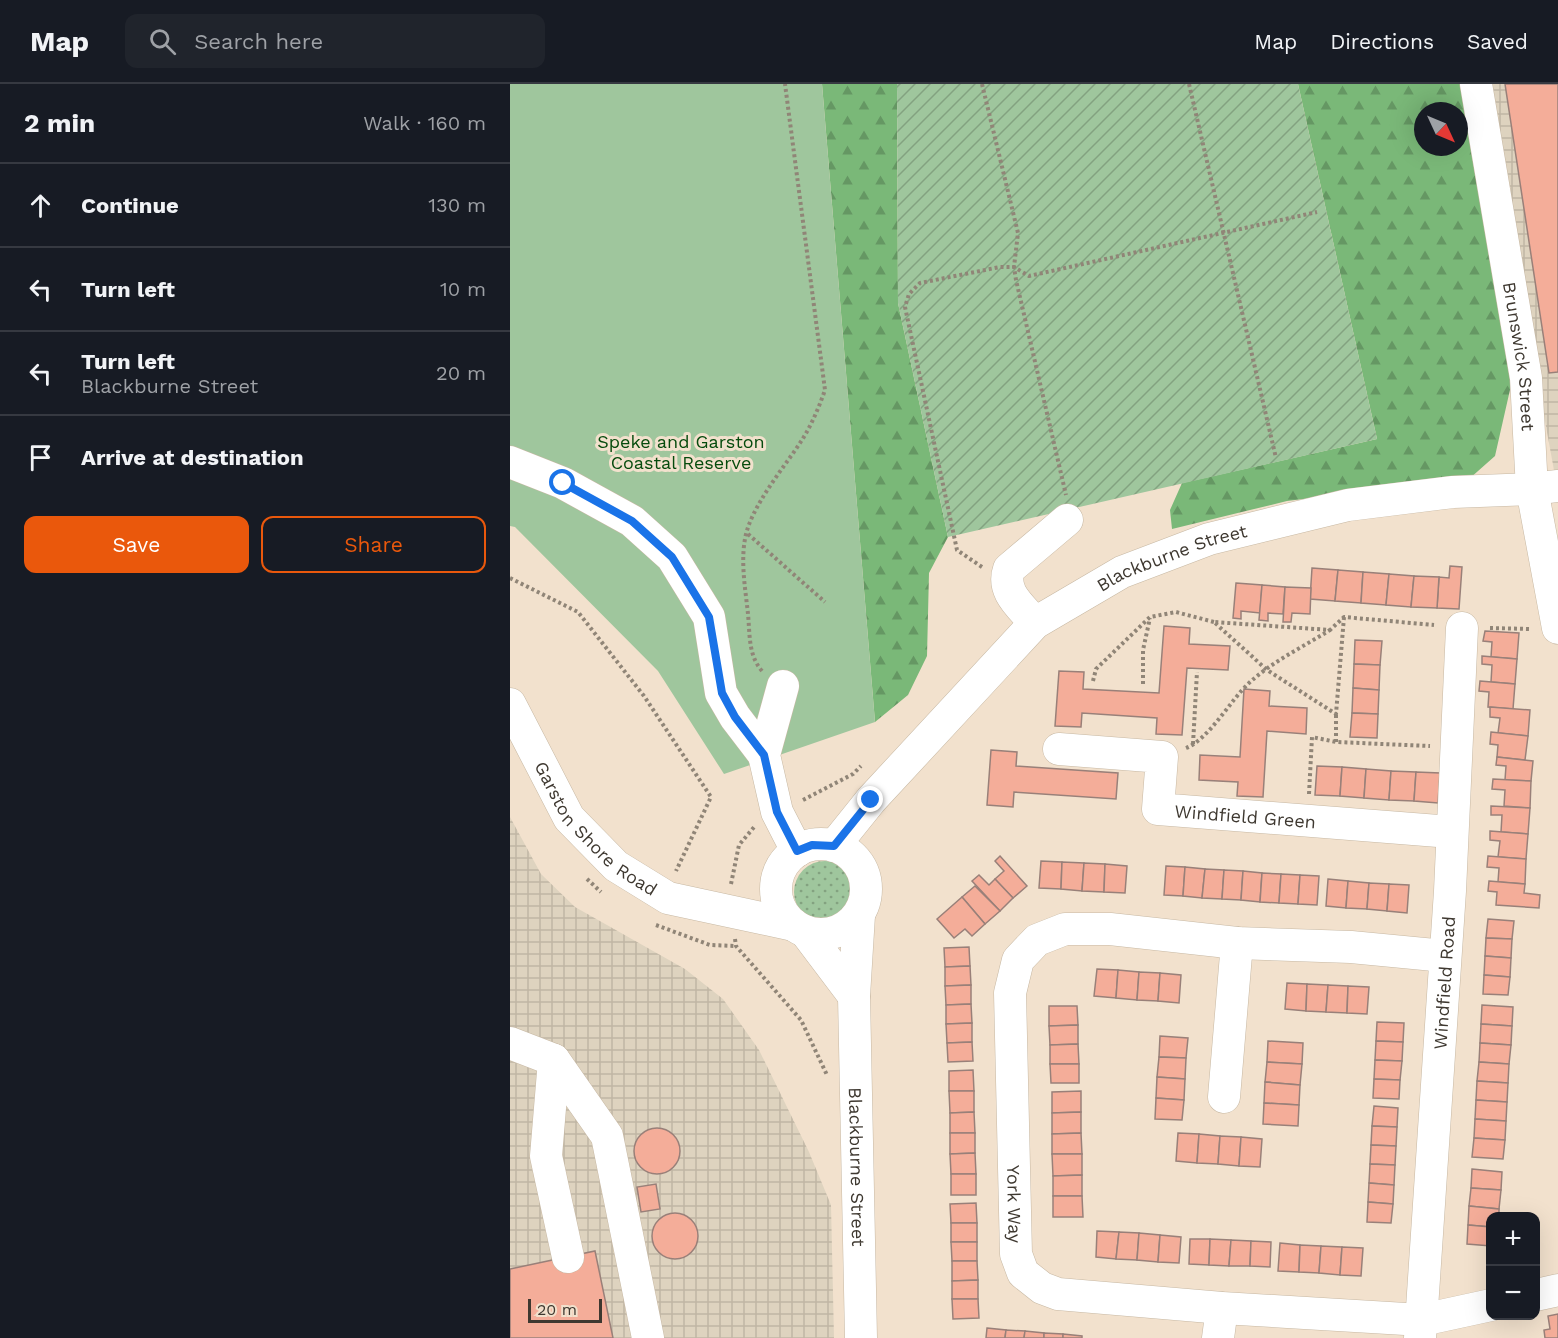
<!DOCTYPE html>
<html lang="en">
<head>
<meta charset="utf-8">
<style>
	:root { --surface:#171b24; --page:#20242c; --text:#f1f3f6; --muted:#9ea1a6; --line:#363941; --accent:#ea580c }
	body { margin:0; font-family:"Work Sans",sans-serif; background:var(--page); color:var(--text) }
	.controls { position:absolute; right:18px; bottom:18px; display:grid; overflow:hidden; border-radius:12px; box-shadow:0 6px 24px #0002 }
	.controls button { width:54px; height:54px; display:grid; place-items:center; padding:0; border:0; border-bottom:2px solid var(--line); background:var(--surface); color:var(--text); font:30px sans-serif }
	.compass { position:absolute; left:904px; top:18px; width:54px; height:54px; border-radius:50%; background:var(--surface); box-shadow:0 6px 24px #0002; rotate:134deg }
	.scale { position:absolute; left:18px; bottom:15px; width:74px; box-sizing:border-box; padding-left:6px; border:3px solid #3e3830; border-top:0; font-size:16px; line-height:21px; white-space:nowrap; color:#3e3830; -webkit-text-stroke:4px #f2e1cd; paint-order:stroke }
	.stop { position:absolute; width:18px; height:18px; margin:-14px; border:4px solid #1a73e8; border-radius:50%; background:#fff }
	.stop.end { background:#1a73e8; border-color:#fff; box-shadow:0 2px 6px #0008 }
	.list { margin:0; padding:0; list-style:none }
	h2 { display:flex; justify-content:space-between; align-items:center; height:78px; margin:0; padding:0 24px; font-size:26px }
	h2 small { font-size:20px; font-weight:400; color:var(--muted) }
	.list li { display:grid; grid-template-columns:39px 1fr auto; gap:18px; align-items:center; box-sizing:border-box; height:84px; padding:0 24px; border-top:2px solid var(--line) }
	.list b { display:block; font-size:22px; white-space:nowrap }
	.list p { margin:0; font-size:20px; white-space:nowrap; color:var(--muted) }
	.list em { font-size:20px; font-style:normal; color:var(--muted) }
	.actions { display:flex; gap:12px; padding:18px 24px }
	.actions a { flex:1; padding:14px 0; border:2px solid var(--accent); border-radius:12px; text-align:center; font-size:21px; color:var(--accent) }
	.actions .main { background:var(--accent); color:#fff }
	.icon { flex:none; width:33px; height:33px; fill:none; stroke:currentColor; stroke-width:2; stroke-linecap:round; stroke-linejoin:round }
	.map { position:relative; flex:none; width:1048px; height:1254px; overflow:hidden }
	header { display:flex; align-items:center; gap:36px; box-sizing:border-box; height:84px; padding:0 30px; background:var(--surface); border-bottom:2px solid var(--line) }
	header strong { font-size:28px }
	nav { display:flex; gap:33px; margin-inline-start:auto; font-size:21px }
	.search { width:420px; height:54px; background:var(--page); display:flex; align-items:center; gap:15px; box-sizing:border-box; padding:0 21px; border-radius:12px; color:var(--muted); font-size:22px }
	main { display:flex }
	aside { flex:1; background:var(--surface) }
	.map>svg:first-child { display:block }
</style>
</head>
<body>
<header>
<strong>Map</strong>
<div class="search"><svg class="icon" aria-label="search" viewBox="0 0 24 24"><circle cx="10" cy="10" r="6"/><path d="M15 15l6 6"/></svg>Search here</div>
<nav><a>Map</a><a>Directions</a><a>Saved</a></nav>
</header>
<main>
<aside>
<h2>2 min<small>Walk · 160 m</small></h2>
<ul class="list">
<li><svg class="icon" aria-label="ahead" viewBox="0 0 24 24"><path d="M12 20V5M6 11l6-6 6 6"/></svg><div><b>Continue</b></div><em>130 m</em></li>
<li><svg class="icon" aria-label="left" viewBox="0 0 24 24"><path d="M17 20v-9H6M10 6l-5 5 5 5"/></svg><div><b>Turn left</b></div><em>10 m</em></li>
<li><svg class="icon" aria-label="left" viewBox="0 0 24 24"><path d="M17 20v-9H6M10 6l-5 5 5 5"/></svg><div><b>Turn left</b><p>Blackburne Street</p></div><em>20 m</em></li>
<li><svg class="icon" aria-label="arrive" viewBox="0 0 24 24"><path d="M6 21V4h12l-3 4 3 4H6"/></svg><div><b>Arrive at destination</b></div></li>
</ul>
<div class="actions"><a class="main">Save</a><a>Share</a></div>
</aside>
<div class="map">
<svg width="1048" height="1254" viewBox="0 0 1048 1254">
	<defs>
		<pattern id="industrial-grid" width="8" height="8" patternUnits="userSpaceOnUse" patternTransform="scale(1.5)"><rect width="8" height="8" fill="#ded3bf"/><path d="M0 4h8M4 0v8" fill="none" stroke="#c0b6a4"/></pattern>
		<pattern id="grass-dots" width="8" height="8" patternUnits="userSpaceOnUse" patternTransform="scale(1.5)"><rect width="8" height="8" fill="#9fc69d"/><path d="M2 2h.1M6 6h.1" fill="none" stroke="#83a280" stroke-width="1.8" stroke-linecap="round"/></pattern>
		<pattern id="forest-firs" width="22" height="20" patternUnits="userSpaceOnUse" patternTransform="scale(1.5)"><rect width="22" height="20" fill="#7ab878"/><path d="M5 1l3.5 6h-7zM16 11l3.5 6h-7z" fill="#659763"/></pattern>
		<pattern id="garden-furrows" width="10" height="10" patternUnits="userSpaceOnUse" patternTransform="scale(1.5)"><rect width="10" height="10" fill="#9fc69d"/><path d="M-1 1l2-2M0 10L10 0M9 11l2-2" fill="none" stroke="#83a280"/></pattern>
	</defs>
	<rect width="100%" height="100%" fill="#f2e1cd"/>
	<g fill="url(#industrial-grid)">
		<polygon points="973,0 1048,0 1048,408"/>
		<polygon points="0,733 31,790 65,823 175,885 213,915 249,966 299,1068 321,1121 324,1254 0,1254"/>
	</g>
	<circle fill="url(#grass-dots)" cx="315" cy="808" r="31"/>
	<g fill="url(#forest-firs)" fill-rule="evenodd">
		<polygon points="312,0 387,0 388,219 438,453 419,489 417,572 398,611 365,638"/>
		<path d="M788,0h165l49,297 -17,75 -26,23 -182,22 -115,28 -2,-19 12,-27 195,-44zM913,27h36v36h-36z"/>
	</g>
	<polygon fill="#9fc69d" points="0,0 312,0 365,638 214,690 148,587 5,443 0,442"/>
	<polygon fill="url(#garden-furrows)" points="387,0 788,0 867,355 438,453 388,219"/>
	<g fill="#f4ad99" stroke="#998079" stroke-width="1.5">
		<polygon points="995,0 1048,0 1048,288 1039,289"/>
		<polygon points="940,482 952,483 949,525 927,524 929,493 939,494"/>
		<polygon points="802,484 828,486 825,517 800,515"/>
		<polygon points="828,486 853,488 851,519 825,517"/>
		<polygon points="853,488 879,490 876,521 851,519"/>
		<polygon points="879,490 904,492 901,523 876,521"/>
		<polygon points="904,492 929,493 927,524 901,523"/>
		<polygon points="726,499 752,501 750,529 731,527 731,535 723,534"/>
		<polygon points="752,501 775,503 773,530 758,529 758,537 749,536"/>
		<polygon points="775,503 801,504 800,530 782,529 781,538 773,538"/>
		<polygon points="654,542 680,544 679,560 720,562 718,586 677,584 672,651 646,650 647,634 572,629 571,643 545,642 549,587 574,588 573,605 649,609"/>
		<polygon points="975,547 1009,549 1007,575 981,573 982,558 973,557"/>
		<polygon points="845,556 872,557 870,581 844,580"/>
		<polygon points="972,572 1007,575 1005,600 981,598 982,581 972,580"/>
		<polygon points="844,580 870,581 869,606 843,604"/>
		<polygon points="970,597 1005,600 1003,625 978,623 979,608 969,607"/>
		<polygon points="843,604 869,606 868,630 842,629"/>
		<polygon points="734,605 760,607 759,622 797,624 796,650 757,647 753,713 727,712 728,698 689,696 690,671 730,673"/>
		<polygon points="980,623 1020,626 1018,652 988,649 990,634 980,633"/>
		<polygon points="842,629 868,630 867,654 840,653"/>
		<polygon points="981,648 1018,652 1015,676 987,673 988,661 980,660"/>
		<polygon points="481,666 507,668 506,682 608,689 606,715 504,708 503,723 477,721"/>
		<polygon points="987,673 1023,677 1021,697 995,696 996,682 986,681"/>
		<polygon points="807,682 832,683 830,712 805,711"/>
		<polygon points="832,683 856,685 854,714 830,712"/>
		<polygon points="856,685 881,687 879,716 854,714"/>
		<polygon points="881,687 906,688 904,717 879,716"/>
		<polygon points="906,688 930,689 928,719 904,717"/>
		<polygon points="983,695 1021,697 1020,724 994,722 995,706 982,705"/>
		<polygon points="981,722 1020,724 1018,750 991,748 992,731 981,731"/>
		<polygon points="980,747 1018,750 1016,775 988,773 990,757 980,756"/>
		<polygon points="490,772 517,802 503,814 485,795 494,787 485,777"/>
		<polygon points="978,772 1016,775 1015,800 988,798 989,784 977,783"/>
		<polygon points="531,777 552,778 551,805 529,804"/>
		<polygon points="552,778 574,779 572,807 551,805"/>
		<polygon points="574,779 595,780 594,808 572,807"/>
		<polygon points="595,780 617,782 615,809 594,808"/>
		<polygon points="656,782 675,783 673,812 654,811"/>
		<polygon points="675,783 695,785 692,814 673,812"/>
		<polygon points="695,785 714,786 712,815 692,814"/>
		<polygon points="714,786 733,787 731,816 712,815"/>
		<polygon points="733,787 752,789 750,818 731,816"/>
		<polygon points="752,789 771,790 769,819 750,818"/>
		<polygon points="771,790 790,791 788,820 769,819"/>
		<polygon points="469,791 479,801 485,795 503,814 490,827 462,797"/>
		<polygon points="790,791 809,792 807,821 788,820"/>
		<polygon points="818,795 838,797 836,824 816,822"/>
		<polygon points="838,797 859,799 857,825 836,824"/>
		<polygon points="979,797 1015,800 1014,809 1030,811 1029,824 986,821 987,808 978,807"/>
		<polygon points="859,799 879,800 877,827 857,825"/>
		<polygon points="879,800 899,801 897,829 877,827"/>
		<polygon points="465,802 490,827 475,840 452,813"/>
		<polygon points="452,813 475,840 462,852 455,845 444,854 427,835"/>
		<polygon points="978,835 1004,837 1002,855 976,854"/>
		<polygon points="976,854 1002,855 1001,874 975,872"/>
		<polygon points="459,863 460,882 435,883 434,864"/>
		<polygon points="975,872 1001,874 1000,893 974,891"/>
		<polygon points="460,882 461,901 435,902 435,883"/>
		<polygon points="587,885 608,886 606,914 584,912"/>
		<polygon points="608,886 629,888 627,916 606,914"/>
		<polygon points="629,888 650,889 648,917 627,916"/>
		<polygon points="650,889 671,891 669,919 648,917"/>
		<polygon points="974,891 1000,893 998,911 973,910"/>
		<polygon points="777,899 797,900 796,927 775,925"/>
		<polygon points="797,900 818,901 816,928 796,927"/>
		<polygon points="461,901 461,920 436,921 435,902"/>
		<polygon points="818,901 838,902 837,929 816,928"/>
		<polygon points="838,902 859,903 857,930 837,929"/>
		<polygon points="461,920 462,939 436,940 436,921"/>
		<polygon points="972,921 1003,923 1002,942 971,940"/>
		<polygon points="539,922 567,922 568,941 539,942"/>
		<polygon points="867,938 894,939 893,958 866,957"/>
		<polygon points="462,939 462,958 437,959 436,940"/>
		<polygon points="971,940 1002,942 1001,961 970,959"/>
		<polygon points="568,941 568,960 540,961 539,942"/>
		<polygon points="650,952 678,954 676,974 649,973"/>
		<polygon points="758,957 793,959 792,980 757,978"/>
		<polygon points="866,957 893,958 892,977 865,976"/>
		<polygon points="462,958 463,977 438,978 437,959"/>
		<polygon points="970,959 1001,961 999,980 969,978"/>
		<polygon points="568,960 569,980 540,980 540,961"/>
		<polygon points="649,973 676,974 675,995 647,993"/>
		<polygon points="865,976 892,977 890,996 864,995"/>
		<polygon points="757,978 792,980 790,1001 755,998"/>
		<polygon points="969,978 999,980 998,999 967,997"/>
		<polygon points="540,980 569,980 569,999 541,999"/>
		<polygon points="463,986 464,1007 439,1007 439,987"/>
		<polygon points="647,993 675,995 674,1016 646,1014"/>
		<polygon points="864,995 890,996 889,1015 863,1014"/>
		<polygon points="967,997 998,999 997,1018 966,1016"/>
		<polygon points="755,998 790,1001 789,1021 754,1019"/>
		<polygon points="439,1007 464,1007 464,1028 440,1029"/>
		<polygon points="571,1007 571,1028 542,1029 542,1008"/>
		<polygon points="646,1014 674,1016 672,1036 645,1035"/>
		<polygon points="966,1016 997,1018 996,1037 965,1035"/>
		<polygon points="754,1019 789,1021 788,1042 753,1040"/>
		<polygon points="864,1022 888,1024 887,1043 862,1042"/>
		<polygon points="464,1028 465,1049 440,1049 440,1029"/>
		<polygon points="571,1028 571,1049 542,1050 542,1029"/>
		<polygon points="965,1035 996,1037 995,1056 964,1054"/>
		<polygon points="862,1042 887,1043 886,1062 861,1061"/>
		<circle cx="147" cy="1067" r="23"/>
		<polygon points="440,1049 465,1049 465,1069 440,1070"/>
		<polygon points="571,1049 572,1070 542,1070 542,1050"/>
		<polygon points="668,1049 689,1050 687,1079 666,1077"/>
		<polygon points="689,1050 710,1052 708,1080 687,1079"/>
		<polygon points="710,1052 731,1053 729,1082 708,1080"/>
		<polygon points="731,1053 752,1055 750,1083 729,1082"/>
		<polygon points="964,1054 995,1056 993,1075 962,1073"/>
		<polygon points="861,1061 886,1062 885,1081 860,1080"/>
		<polygon points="465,1069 466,1090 441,1090 440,1070"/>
		<polygon points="542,1070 572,1070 572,1091 543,1092"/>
		<polygon points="860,1080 885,1081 884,1101 859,1099"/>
		<polygon points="962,1085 992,1088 991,1106 961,1104"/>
		<rect x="441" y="1090" width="25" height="21"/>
		<polygon points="572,1091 572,1112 543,1112 543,1092"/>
		<polygon points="859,1099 884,1101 883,1120 858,1118"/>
		<polygon points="146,1100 150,1125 131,1128 127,1103"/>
		<polygon points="961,1104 991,1106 989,1125 959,1122"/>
		<polygon points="543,1112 572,1112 573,1133 543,1133"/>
		<polygon points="858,1118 883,1120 881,1139 857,1138"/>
		<polygon points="466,1119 467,1139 441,1139 440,1120"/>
		<polygon points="959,1122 989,1125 989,1132 981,1132 981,1143 958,1141"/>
		<circle cx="165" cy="1152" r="23"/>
		<rect x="441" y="1139" width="26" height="19"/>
		<polygon points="958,1141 981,1143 981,1162 957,1160"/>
		<polygon points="587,1147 609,1148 606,1175 586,1173"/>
		<polygon points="609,1148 629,1149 627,1176 606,1175"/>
		<polygon points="629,1149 650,1151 648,1178 627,1176"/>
		<polygon points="650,1151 671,1153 669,1179 648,1178"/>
		<polygon points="680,1155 700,1155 699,1181 679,1180"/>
		<polygon points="700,1155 721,1156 719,1182 699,1181"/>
		<polygon points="721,1156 741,1157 740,1182 719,1182"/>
		<polygon points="741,1157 761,1158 760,1183 740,1182"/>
		<polygon points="441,1158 467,1158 467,1177 442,1177"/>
		<polygon points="770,1159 790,1161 789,1188 768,1187"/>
		<polygon points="790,1161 811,1162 809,1189 789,1188"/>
		<polygon points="811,1162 832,1163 830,1191 809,1189"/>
		<polygon points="832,1163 853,1164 851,1192 830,1191"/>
		<polygon points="85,1167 103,1254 0,1254 0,1185"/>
		<polygon points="442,1177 467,1177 468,1196 442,1197"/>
		<polygon points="468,1196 468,1215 442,1215 442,1197"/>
		<polygon points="442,1215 468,1215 469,1234 443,1235"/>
		<polygon points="1048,1230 1048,1254 1035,1254 1034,1246 1040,1245 1038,1232"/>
		<polygon points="477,1244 496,1246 495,1254 476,1254"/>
		<polygon points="496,1246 515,1247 514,1254 495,1254"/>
		<polygon points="515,1247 534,1249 534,1254 514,1254"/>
		<polygon points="534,1249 553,1250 553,1254 534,1254"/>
		<polygon points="553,1250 572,1252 572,1254 553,1254"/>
	</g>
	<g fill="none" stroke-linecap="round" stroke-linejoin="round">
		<defs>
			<g id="minor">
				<path id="s1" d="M966,0l50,294 6,111 26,139"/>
				<polyline points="0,378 53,399 122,437 162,473 199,533 211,609 225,633 254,671"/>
				<path d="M525,539c-14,-17 -34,-31 -26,-54l58,-49"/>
				<polyline points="273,602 254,671 267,728 287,767"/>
				<path id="s2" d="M0,620l59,114 47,48 52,32 126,27"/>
				<path id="s3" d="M549,665l103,8 -4,52 293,23"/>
				<circle cx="311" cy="805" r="45"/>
				<path id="s4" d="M324,762l37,-46 164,-177 87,-51 87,-33 139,-34 105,-13 79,-3 26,-3"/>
				<path id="s5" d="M349,831l-5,81 7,342"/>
				<polyline points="295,847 344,912"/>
				<path id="s6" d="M935,872l-94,-9 -114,-4 -127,-14h-45l-28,11 -19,20 -8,33 6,261 7,19 19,15 16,6 164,14 200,12 69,-15"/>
				<polyline points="0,959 44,976 97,1052 138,1254"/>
				<polyline points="44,976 36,1072 58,1173"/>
				<polyline points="714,1013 727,859"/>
				<polyline points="1026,1211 1048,1206"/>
				<polyline points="708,1254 712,1224"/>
				<path id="s7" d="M910,1254l30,-447 12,-263"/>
			</g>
		</defs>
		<use href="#minor" stroke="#c7b8a3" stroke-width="33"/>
		<g stroke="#908577" stroke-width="4" stroke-dasharray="3 3" stroke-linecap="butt">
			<polyline points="472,0 508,149 504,183 506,196 556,411"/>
			<polyline points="679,0 766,374"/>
			<polyline points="238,450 315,518"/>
			<polyline points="472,483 447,466 395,223 399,210 410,199 490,183 504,183 519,192 807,128"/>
			<polyline points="0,494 68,528 134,612 201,713 166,787"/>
			<polyline points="834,533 826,630 757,586 704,538 820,546 834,533 924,541"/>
			<polyline points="980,544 1020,545"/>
			<path d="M252,587c-14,-16 -12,-37 -14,-57 -3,-29 -10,-64 2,-92 12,-29 35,-56 52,-82 10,-16 17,-33 23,-50l-40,-306"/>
			<polyline points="583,597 586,585 640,533 666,528 704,538"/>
			<polyline points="633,600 633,566 640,534"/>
			<polyline points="826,658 826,630"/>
			<polyline points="683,660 687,588"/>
			<path d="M676,664c23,-9 44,-47 62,-64 23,-22 55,-37 82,-54"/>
			<polyline points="799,710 802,653 826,658 920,662"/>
			<polyline points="293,716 343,690 351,682"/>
			<polyline points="77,795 91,808"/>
			<polyline points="221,800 229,761 245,742"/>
			<polyline points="146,841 200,861 226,862"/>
			<polyline points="225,855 226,862 291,936 317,991"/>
		</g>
		<use href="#minor" stroke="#fff" stroke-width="32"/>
	</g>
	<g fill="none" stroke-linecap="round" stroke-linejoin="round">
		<polyline stroke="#1a73e8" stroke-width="8" points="53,399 122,437 162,473 199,533 212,609 225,633 254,671 267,728 287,767 302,761 324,762 361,716"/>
	</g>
	<g text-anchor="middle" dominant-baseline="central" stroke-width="6" stroke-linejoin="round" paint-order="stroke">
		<g font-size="18" fill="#3e3830" stroke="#f2e1cd">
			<text stroke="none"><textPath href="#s1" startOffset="276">Brunswick Street</textPath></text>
			<text stroke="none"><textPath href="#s4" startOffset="453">Blackburne Street</textPath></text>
			<text stroke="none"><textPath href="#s3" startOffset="243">Windfield Green</textPath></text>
			<text stroke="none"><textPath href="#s2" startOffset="154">Garston Shore Road</textPath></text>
			<text stroke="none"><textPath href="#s7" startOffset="356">Windfield Road</textPath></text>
			<text stroke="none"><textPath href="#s5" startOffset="252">Blackburne Street</textPath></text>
			<text stroke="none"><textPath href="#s6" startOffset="684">York Way</textPath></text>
		</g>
		<g font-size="18" fill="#064b0d" stroke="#f2e1cd">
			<text x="171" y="357">Speke and Garston<tspan x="171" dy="21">Coastal Reserve</tspan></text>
		</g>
	</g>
</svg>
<div class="controls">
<button>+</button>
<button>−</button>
</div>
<svg class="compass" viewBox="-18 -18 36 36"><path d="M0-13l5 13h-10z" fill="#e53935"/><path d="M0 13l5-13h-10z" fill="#9ea1a6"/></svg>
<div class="scale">20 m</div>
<div class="stop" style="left:53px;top:399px"></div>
<div class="stop end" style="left:361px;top:716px"></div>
</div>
</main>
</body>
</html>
